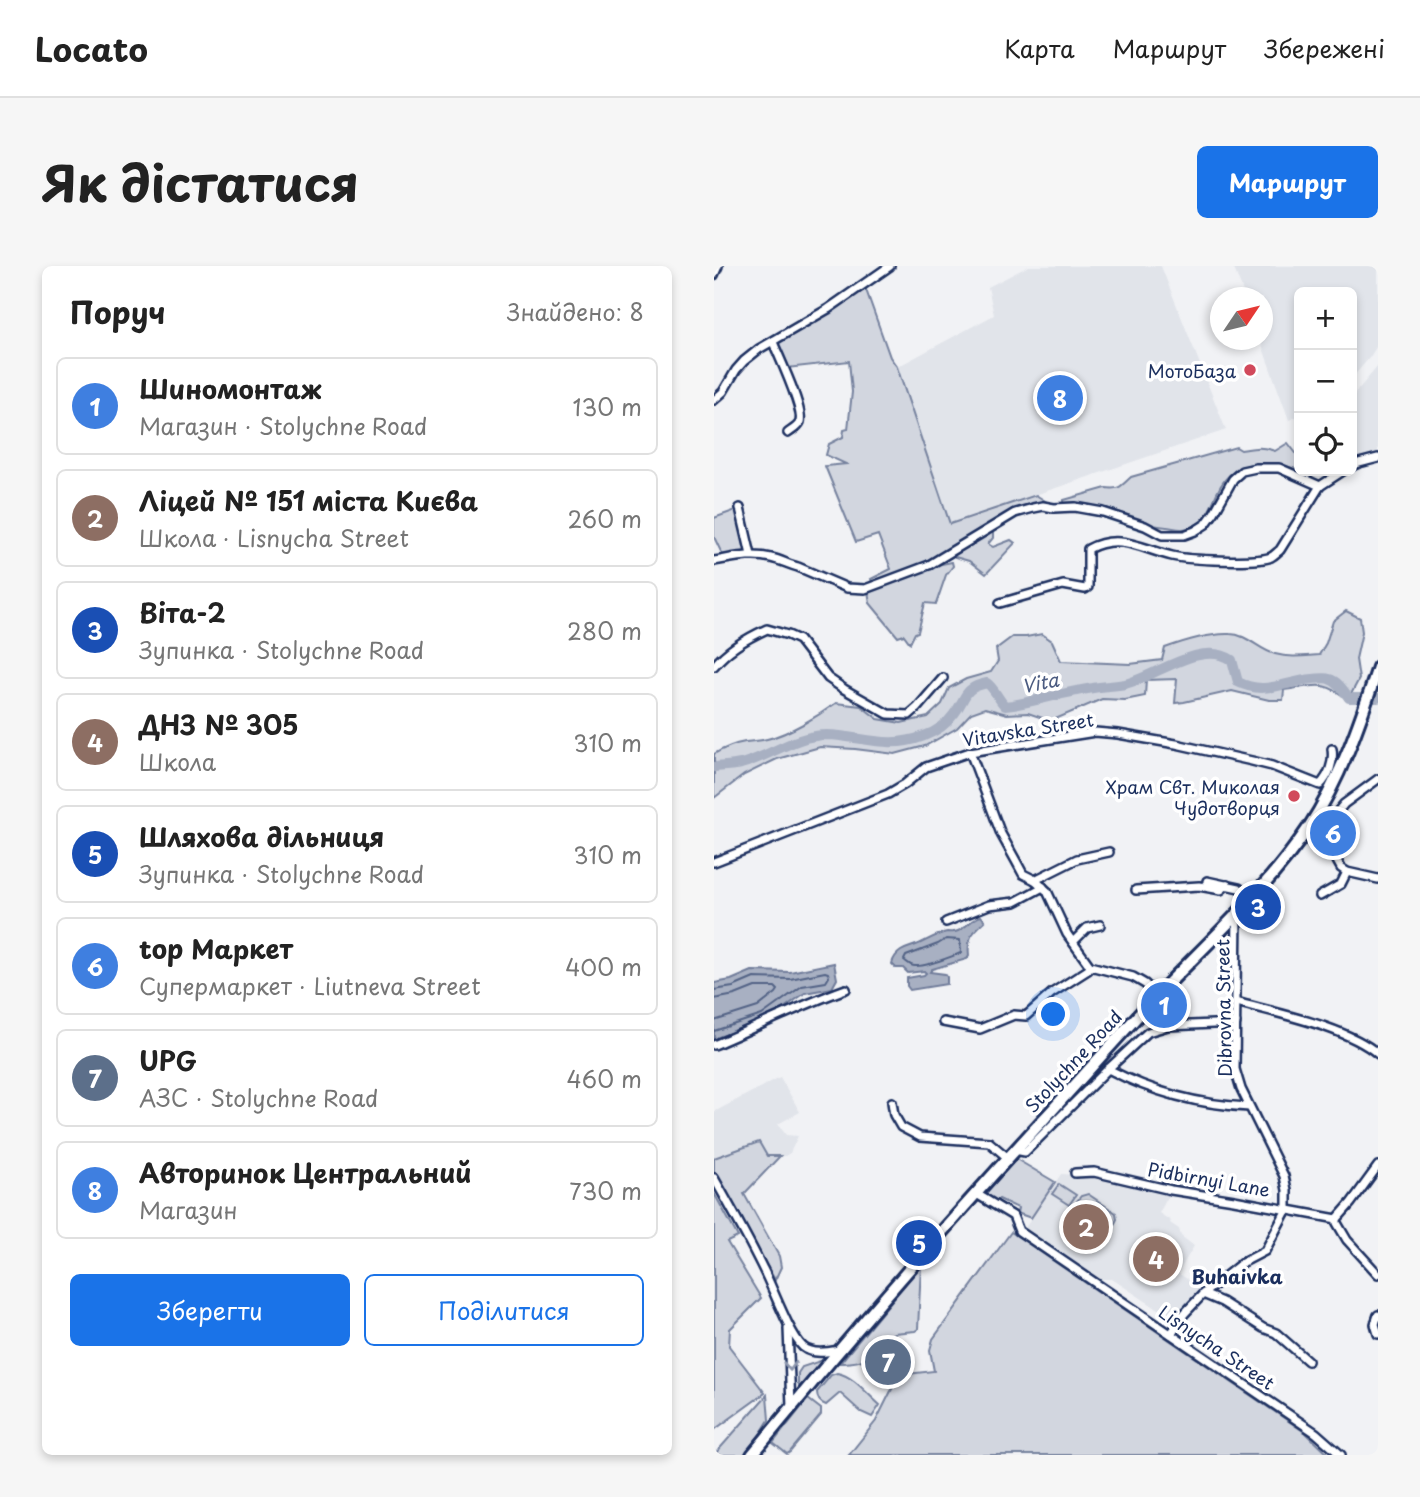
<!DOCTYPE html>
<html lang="uk">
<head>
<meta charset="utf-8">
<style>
	:root { --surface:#fff; --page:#f6f6f6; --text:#222; --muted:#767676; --line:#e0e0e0; --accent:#1a73e8 }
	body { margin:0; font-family:"Playpen Sans",sans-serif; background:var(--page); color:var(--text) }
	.controls { position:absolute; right:21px; top:21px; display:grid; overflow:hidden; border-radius:10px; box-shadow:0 4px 10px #0003 }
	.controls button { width:63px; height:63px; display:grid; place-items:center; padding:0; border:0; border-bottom:2px solid var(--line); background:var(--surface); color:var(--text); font:35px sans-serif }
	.compass { position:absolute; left:496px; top:21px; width:63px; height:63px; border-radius:50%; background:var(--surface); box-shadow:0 4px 10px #0003; rotate:55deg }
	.you { position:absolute; left:340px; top:749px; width:24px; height:24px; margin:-18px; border:5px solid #fff; border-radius:50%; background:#1a73e8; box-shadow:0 0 0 10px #1a73e833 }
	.badge { display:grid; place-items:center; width:46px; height:46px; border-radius:50%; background:var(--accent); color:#fff; font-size:23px; font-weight:700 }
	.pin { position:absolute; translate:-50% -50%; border:4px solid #fff; box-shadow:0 2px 7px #0006 }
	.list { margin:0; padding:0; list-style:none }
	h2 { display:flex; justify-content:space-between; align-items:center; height:91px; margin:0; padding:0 28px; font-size:30px }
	h2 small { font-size:23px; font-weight:400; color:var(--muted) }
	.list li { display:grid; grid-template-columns:46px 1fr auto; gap:21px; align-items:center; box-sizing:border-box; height:98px; margin:0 14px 14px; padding:0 14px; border:2px solid var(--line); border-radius:10px }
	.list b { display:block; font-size:26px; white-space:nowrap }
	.list p { margin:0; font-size:23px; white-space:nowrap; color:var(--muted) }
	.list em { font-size:23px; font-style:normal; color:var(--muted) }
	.actions { display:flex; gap:14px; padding:21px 28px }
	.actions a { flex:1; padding:16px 0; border:2px solid var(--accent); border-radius:10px; text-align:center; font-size:24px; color:var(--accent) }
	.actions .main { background:var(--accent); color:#fff }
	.icon { flex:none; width:38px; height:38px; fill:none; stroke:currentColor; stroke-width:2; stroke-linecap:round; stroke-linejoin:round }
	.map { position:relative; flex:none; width:664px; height:1189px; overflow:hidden; border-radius:10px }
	header { display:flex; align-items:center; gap:42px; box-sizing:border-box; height:98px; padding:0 35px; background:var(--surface); border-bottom:2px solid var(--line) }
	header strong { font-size:33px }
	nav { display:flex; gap:38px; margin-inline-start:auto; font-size:24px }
	.intro { display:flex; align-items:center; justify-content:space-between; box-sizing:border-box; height:168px; padding:0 42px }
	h1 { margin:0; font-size:49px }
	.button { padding:18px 32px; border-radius:10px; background:var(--accent); color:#fff; font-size:24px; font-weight:700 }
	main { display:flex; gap:42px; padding:0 42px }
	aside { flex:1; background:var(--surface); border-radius:10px; box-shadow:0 4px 10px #0003 }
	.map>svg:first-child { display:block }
</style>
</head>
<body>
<header>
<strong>Locato</strong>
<nav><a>Карта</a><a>Маршрут</a><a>Збережені</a></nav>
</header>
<div class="intro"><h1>Як дістатися</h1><a class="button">Маршрут</a></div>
<main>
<aside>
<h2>Поруч<small>Знайдено: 8</small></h2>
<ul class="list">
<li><span class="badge" style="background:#3f7fe0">1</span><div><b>Шиномонтаж</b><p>Магазин · Stolychne Road</p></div><em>130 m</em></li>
<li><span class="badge" style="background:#8d6e63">2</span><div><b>Ліцей № 151 міста Києва</b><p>Школа · Lisnycha Street</p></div><em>260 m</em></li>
<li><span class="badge" style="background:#1a4fb4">3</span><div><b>Віта-2</b><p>Зупинка · Stolychne Road</p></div><em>280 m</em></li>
<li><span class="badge" style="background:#8d6e63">4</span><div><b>ДНЗ № 305</b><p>Школа</p></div><em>310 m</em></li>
<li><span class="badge" style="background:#1a4fb4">5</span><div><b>Шляхова дільниця</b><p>Зупинка · Stolychne Road</p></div><em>310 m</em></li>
<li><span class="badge" style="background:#3f7fe0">6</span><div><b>top Маркет</b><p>Супермаркет · Liutneva Street</p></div><em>400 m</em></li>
<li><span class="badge" style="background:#5c6f8a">7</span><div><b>UPG</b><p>АЗС · Stolychne Road</p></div><em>460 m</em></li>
<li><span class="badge" style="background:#3f7fe0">8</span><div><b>Авторинок Центральний</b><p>Магазин</p></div><em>730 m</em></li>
</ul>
<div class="actions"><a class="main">Зберегти</a><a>Поділитися</a></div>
</aside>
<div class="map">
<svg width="664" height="1189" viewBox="0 0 664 1189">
	<rect width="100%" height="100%" fill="#f1f2f5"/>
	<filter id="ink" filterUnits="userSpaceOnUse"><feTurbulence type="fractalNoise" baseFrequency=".0143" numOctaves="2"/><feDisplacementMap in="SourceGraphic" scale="14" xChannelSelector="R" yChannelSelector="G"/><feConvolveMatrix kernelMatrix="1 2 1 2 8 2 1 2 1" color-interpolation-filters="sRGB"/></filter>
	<g filter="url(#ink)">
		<g fill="#e1e4ea">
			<polygon points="315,0 447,0 512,164 236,258 183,101 280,49 274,21"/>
			<polygon points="519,0 664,0 664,78 656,91 638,112 638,26 585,26 585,150 575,154 546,74 548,74 548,32 531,31"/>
			<polygon points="664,100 664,190 642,193 638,195 638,131"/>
			<polygon points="66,811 86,846 64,858 72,869 84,870 76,887 71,890 0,892 0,846"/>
			<polygon points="347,908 381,910 439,923 455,929 445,947 457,955 456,957 465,963 467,970 480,980 464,1007 488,1023 471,1041 462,1055 398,1013 381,1013 311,967 311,962"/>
		</g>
		<g fill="#d2d6df" stroke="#76829e" stroke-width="2">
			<polygon points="151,21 176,91 183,101 236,258 322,229 339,240 324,239 214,296 159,318 157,313 177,303 164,269 142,276 111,200 132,198 112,189 115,178 129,171 130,164 134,163 138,126 135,95 73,102 61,77"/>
			<path d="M574,177l11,14v13c-32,-11 -66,-13 -82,23 -7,15 -10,30 -29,35 -5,2 -10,1 -15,0 -9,-2 -19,-1 -27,-5 -11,-5 -22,-10 -34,-13 -16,-5 -31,-6 -48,-7v-3l42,-12c14,2 15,-2 25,-11l105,-30 5,3c13,-2 21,-4 34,1z"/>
			<polygon points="22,244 32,287 9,290 0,271 0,252"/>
			<polygon points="279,264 279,272 274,278 279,281 297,274 301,277 272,308 255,295 241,291 241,285"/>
			<polygon points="238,296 239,300 232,309 222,338 211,337 204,366 201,367 196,377 190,369 184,371 156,337 154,325 217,300"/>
			<path d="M632,345l14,7 2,14 -6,27 3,20 -11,21c-25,-22 -35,-13 -64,-10l-1,10h-14l-37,-9 -48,11 -9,1 2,-24 -31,1 -1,16 -20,4 -23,-1 -51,22 -23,-8 -21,1 -22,-6 -14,5 -14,15 -32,18 -30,8 -40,-5 -35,-2 -43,12 -33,16 -30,23v-44c10,-6 20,-10 31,-12 7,-1 15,-1 22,-3 22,-5 51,-23 69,-36l25,3 17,13 23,4 27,-6 14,-13 7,-16 17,-9 25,-7 7,-11 -2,-12 16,-12h14l16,-3 10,7 9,20 69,3 32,-4 3,-12c19,-7 44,-15 65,-14 17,0 29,16 45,20 14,4 29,2 44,1l7,-12 7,-22z"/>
			<polygon points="45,876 53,890 66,890 30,928 65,990 67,1001 61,1014 0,906 0,892"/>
			<polygon points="302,893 341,916 317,952 303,947 304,942 285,933 280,936 273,931 272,927"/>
			<polygon points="345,918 362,929 355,939 338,928"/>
			<polygon points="0,927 24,971 13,976 47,1032 16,1063 15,1080 51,1127 0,1164"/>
			<polygon points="374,928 402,947 403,953 400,959 392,961 364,942 363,935 367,930"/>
			<polygon points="297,966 592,1167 615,1189 135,1189 162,1155 185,1109 220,1105 216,1084 219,1073"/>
			<path d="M207,999l-3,64 -3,2 -21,2c-19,19 -25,31 -54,30z"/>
			<polygon points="109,1094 86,1121 84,1118 84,1107 88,1101"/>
			<path d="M123,1107c17,3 30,21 43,32l-8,12 -11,-5 -21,-19 -14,12c-6,-2 -9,-6 -9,-13l14,-17z"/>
			<polygon points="53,1129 55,1154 43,1173 30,1189 0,1189"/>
			<polygon points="94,1133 107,1143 107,1149 76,1186 73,1188 59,1177"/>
		</g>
		<g fill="#a8b0c2" stroke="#707c9a" stroke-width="2">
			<path d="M267,650l4,5c-13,12 -18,16 -16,35l-2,3 -35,10 -2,3 15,2 2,3v7l-37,6 -3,-4v-8l17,-3 2,-2 -2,-2 -16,2 -5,-5h-7l-4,-4c1,-5 3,-9 9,-13 5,-3 10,-4 15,-6 8,-3 23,-12 31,-13 5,0 7,1 11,-1 9,-4 13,-12 23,-15z"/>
			<polygon points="120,697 123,713 118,722 91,727 52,755 4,771 0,776 0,717 17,714 38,705 76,706"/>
		</g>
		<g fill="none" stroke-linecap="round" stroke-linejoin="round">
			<g stroke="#536386" stroke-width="2">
				<path d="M232,673l14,1 1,13c-12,4 -34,14 -46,13 -5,0 -7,-3 -11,-6l2,-4 32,-12z"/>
				<polyline points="0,724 19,721 40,712 76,713 111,706 114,707 115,711 112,716 88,720 48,749 0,765"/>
				<polyline points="0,733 21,729 41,721 61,721 64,724 62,727 44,741 0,755"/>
			</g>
			<path stroke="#a8b0c2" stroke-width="10" d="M0,501c9,-1 18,-1 27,-3 30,-8 54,-29 86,-29 34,1 62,15 97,1 11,-4 23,-12 30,-22 13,-16 8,-26 33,-31 8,6 11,16 18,23l8,-1c27,-5 53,-13 80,-17 11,-2 22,-2 32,-4 31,-7 75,-45 107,-24l6,22c27,14 48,-1 75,-3 5,0 12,-2 16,0 9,2 15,12 20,19h29"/>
			<defs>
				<g id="street">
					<polyline points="0,9 4,0"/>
					<path d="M59,76c6,15 31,67 27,80 -2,5 -8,8 -12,11"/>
					<polyline points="0,134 9,126 22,104 30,95 45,83 114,43 176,0"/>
					<polyline points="638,200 645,197 664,192"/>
					<polyline points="26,242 37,289"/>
					<path d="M0,295c19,-3 38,-8 57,-3 10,2 18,7 27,9l49,21 18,1 64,-24 86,-52 18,-5 10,-2 11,2 21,-1 28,5 42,14 17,9h22l11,-4 11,-7 8,-11 19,-34 9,-8 14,-3h23l41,18"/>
					<path d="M286,337l63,-18 22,4 3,-2v-38c31,-17 54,0 84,7 16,4 86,7 99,1 4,-2 6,-5 9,-7l40,-64 23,-15"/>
					<path d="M0,400c14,-17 33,-28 53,-37l21,6 11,5 29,38 16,11 44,25 21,1 8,-7 26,-30"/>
					<polyline points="256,486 287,568 302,595 309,608 321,614 333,625 353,668 368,689 376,700 419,711 431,718 443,730"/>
					<polyline points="595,560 607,566 627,602 633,606 664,613"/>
					<polyline points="607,566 630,538 664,513"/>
					<path d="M0,596l174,-68 17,-10 21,-17 44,-15 125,-20 23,2 58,10 76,17 20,5 48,19c9,-9 14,-23 12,-36"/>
					<polyline points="321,614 363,593 395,586"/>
					<polyline points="493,615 525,622 537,633"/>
					<polyline points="422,624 485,620 507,624 513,619"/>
					<polyline points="606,630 627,618 633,606"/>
					<polyline points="232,656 275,639 301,636 329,621"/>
					<polyline points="359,676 373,662 386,659"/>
					<path d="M522,736c40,11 111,25 142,52"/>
					<polyline points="229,756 266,763 300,749 312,750 338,727 374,704 376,700"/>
					<path d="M0,779c45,-19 87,-40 132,-56"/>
					<path d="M394,803c44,23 91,36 141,38"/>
					<polyline points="178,836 180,849 187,861 206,871 275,876 294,892"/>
					<polyline points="301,884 311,886 394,803 434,766 454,760 522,757"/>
					<polyline points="664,900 637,937 623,953 623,957 633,974 664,1008"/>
					<polyline points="361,907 380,906 457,924 520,934 623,953"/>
					<path d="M0,912c17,30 34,60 49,91 10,19 26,65 40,78 10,8 25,5 37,3"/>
					<polyline points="261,927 299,950 305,965 602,1167 627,1189"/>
					<polyline points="489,1028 508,1036 549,1062 562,1067 594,1095"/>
					<polyline points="664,1049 661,1058 664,1068"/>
					<polyline points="74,1062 77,1141"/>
					<polyline points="457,1068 470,1048 489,1028 528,997 551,985 573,943 573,924 570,910 527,823 521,803 523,649"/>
				</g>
				<path id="primary" d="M38,1189c94,-114 190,-226 291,-335 42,-45 82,-92 125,-136 49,-50 102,-99 141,-157 32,-49 51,-105 69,-160"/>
			</defs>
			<use href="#street" stroke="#1b2f5e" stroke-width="12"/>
			<use href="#primary" stroke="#1b2f5e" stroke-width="16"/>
			<use href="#street" stroke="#fff" stroke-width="7"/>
			<use href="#primary" stroke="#fff" stroke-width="10"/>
		</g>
		<defs><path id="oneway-chevron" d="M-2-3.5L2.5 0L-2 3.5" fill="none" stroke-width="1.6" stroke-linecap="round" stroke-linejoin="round" transform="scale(1.75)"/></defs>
		<use stroke="#8d97ae" href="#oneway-chevron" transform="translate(76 1100) rotate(88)"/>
	</g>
	<g fill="#d1495b" stroke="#fff" stroke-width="2.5">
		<circle cx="536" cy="104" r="7"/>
		<circle cx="580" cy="530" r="7"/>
	</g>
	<g text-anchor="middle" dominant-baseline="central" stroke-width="7" stroke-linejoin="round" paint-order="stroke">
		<g font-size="18" fill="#1b2f5e" stroke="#fff" text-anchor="end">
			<text x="522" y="104">МотоБаза</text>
			<text x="566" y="520">Храм Свт. Миколая<tspan x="566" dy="21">Чудотворця</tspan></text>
		</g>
		<g font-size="18" fill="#1b2f5e" stroke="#fff">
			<text transform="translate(314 463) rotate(-9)">Vitavska Street</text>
			<text transform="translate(509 742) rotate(-91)">Dibrovna Street</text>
			<text transform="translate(359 795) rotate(-47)">Stolychne Road</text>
			<text transform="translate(495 913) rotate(10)">Pidbirnyi Lane</text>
			<text transform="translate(503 1081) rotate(34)">Lisnycha Street</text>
		</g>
		<g font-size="19" font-style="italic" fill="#4c5c81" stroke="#fff">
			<text transform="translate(326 416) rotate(-11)">Vita</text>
		</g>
		<g font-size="19" font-weight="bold" fill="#1b2f5e" stroke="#fff">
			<text x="523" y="1010">Buhaivka</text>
		</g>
	</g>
</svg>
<div class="controls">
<button>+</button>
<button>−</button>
<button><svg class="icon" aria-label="locate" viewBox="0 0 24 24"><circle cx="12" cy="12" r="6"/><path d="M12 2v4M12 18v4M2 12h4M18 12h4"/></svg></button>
</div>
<svg class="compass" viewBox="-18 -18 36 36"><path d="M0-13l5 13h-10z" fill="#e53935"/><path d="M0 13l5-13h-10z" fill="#767676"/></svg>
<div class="you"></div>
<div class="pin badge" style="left:450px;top:739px;background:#3f7fe0">1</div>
<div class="pin badge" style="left:372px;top:961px;background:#8d6e63">2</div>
<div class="pin badge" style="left:544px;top:641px;background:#1a4fb4">3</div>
<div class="pin badge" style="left:442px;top:993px;background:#8d6e63">4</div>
<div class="pin badge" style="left:205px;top:977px;background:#1a4fb4">5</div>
<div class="pin badge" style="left:619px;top:567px;background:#3f7fe0">6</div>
<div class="pin badge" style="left:174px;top:1096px;background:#5c6f8a">7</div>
<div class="pin badge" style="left:346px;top:132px;background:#3f7fe0">8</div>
</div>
</main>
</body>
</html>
